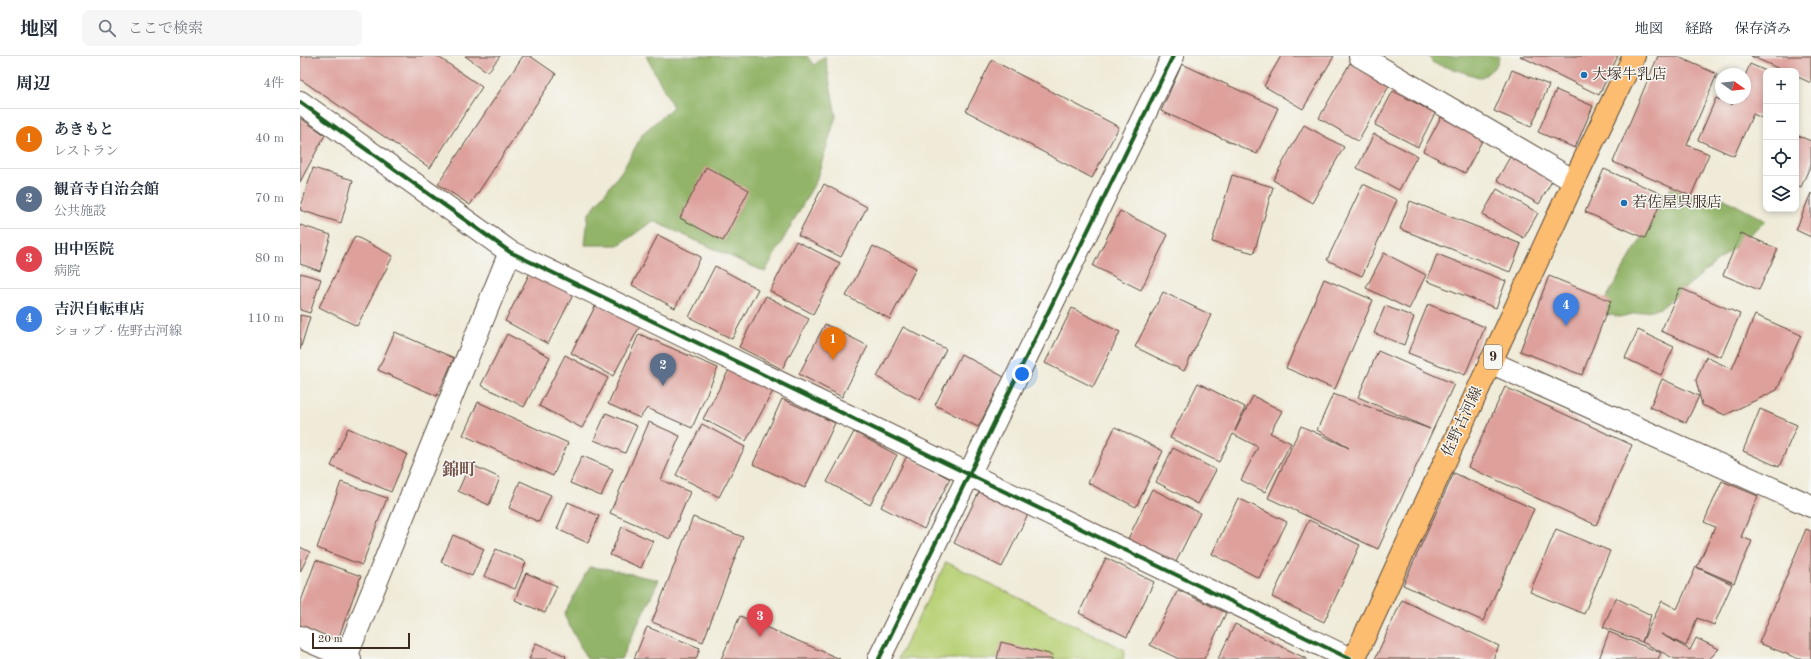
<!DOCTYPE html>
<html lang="ja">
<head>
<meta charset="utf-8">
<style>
	:root { --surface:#fff; --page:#f6f6f7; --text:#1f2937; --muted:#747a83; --line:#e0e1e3; --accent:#db2777 }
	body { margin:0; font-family:"Old Standard TT","Noto Serif JP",serif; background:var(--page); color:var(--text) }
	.controls { position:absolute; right:12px; top:12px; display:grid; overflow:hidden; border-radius:8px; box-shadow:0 2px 6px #0003 }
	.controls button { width:36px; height:36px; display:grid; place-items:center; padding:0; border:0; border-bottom:1px solid var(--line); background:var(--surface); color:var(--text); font:20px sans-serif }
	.compass { position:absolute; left:1415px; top:12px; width:36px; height:36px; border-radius:50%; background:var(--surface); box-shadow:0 2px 6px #0003; rotate:105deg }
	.scale { position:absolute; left:12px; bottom:10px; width:98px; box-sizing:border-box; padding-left:4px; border:2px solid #3b2a1e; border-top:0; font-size:11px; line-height:14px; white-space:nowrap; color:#3b2a1e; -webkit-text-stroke:3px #f6f6f2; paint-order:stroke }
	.you { position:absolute; left:722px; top:318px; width:14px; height:14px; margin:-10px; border:3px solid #fff; border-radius:50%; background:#1a73e8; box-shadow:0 0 0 6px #1a73e833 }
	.badge { display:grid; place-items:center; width:26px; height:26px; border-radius:50%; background:var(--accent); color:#fff; font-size:13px; font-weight:700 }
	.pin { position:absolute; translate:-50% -33px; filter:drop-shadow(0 1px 2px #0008) }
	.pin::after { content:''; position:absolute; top:21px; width:14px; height:12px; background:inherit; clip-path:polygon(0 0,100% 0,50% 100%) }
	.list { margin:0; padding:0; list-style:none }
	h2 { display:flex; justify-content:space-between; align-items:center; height:52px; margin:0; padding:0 16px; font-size:17px }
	h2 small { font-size:13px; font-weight:400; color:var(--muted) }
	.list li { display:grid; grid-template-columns:26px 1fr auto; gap:12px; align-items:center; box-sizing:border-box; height:60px; padding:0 16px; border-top:1px solid var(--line) }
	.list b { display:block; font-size:15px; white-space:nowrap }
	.list p { margin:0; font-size:13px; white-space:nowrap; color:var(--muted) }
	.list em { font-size:13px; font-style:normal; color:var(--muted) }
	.icon { flex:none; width:22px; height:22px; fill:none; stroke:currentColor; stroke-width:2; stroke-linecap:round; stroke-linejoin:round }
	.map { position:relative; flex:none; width:1511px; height:603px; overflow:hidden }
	header { display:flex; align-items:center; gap:24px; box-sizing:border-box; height:56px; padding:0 20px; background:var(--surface); border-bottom:1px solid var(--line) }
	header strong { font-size:19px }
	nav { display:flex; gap:22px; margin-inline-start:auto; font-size:14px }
	.search { width:280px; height:36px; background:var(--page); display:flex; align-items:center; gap:10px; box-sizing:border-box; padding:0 14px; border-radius:8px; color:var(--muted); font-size:15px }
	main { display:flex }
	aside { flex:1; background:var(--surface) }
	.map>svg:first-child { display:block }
</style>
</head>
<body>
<header>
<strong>地図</strong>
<div class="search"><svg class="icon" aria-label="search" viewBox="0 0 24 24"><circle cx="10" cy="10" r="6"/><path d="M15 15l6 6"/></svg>ここで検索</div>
<nav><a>地図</a><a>経路</a><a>保存済み</a></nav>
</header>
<main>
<aside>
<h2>周辺<small>4件</small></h2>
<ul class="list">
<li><span class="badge" style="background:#e8710a">1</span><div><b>あきもと</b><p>レストラン</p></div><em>40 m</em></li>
<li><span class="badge" style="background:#5c6f8a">2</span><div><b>観音寺自治会館</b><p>公共施設</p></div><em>70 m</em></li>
<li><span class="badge" style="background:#e0444e">3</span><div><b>田中医院</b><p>病院</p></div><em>80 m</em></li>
<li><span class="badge" style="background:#3f7fe0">4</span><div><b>吉沢自転車店</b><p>ショップ · 佐野古河線</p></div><em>110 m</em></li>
</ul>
</aside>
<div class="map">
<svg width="1511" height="603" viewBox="0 0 1511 603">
	<rect width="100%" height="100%" fill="#f6f6f2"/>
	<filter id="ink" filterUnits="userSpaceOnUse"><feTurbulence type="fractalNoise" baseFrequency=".025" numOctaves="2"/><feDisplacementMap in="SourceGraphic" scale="8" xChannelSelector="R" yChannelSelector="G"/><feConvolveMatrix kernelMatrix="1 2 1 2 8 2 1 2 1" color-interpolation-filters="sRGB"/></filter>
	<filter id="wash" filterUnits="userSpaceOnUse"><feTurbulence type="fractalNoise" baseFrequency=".012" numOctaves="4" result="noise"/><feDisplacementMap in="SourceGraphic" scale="16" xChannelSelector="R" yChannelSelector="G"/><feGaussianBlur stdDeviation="0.9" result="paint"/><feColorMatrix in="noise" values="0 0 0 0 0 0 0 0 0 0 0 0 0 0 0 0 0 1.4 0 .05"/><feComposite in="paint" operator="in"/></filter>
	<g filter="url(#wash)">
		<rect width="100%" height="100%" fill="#f0ebd8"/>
		<polygon fill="#b9d278" stroke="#7a7e4b" points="646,506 825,594 823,603 598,603"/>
		<g fill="#92b468" stroke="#666f43">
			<polygon points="346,0 507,0 514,9 525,0 536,60 516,125 465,216 353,165 319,189 285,189 288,159 324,112 343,77 373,51"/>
			<polygon points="1129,0 1200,0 1196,10 1182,22 1133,7"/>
			<polygon points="1372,130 1391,140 1421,141 1466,165 1361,252 1319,261 1298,256"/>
			<polygon points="289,511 308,513 359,524 321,603 287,603 264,559"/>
		</g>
		<g id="blocks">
			<g fill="#dea09b">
				<polygon points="0,0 137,0 182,31 130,112 0,23"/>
				<polygon points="165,0 200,0 188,16"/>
				<polygon points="223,0 230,0 256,18 170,149 138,128"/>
				<polygon points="981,0 1034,0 1003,53 964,30"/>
				<polygon points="1220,0 1318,0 1299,39"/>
				<polygon points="1358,0 1376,0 1417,18 1387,89 1409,98 1391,140 1313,106"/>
				<polygon points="1451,0 1511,0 1511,27 1496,20 1496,15 1484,15"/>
				<polygon points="692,4 819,71 792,122 666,55"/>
				<polygon points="1050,7 1089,30 1058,85 1019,62"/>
				<polygon points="882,8 978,52 957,98 861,55"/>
				<polygon points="1450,8 1466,15 1466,64 1453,58 1434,100 1398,84 1416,42 1432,49 1435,42 1445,42 1445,20"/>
				<polygon points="1212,14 1249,29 1231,71 1194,55"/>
				<polygon points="1256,34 1293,50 1275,92 1238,76"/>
				<polygon points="1093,35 1135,57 1118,91 1075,69"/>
				<polygon points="1141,61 1183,83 1165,117 1123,95"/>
				<polygon points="0,62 25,79 0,126"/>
				<polygon points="1004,69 1044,91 1012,147 973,124"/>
				<polygon points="1074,78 1117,100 1099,134 1057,112"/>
				<polygon points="1496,79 1511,85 1511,108 1501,131 1496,129"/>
				<polygon points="1211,99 1253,123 1239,148 1197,124"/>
				<polygon points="406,111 449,134 423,185 380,162"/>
				<polygon points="13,112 53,124 41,167 0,154"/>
				<polygon points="1304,113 1364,139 1345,182 1285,156"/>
				<polygon points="932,119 973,131 954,197 912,186"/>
				<polygon points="524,128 567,151 541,201 498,179"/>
				<polygon points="1063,128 1097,144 1062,220 1027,204"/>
				<polygon points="1197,133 1238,157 1224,182 1182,159"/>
				<polygon points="1511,137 1511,181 1496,174"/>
				<polygon points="1110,145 1221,188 1210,216 1100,173"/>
				<polygon points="820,155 868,179 841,234 793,210"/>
				<polygon points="0,169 31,179 20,215 0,208"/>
				<polygon points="1441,177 1478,193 1459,234 1423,219"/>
				<polygon points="358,179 401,201 375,252 332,229"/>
				<polygon points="55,180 93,200 57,270 19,251"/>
				<polygon points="496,185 540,207 513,258 470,235"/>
				<polygon points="573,190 616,212 590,263 546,240"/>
				<polygon points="1084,197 1126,219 1109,253 1066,232"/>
				<polygon points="1137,198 1206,225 1196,252 1127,225"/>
				<polygon points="415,210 458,233 432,283 389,261"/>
				<polygon points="231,215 274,237 248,288 205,265"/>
				<polygon points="0,217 21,223 10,257 0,254"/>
				<polygon points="1249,220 1311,245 1282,319 1220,295"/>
				<polygon points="1024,223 1073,244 1035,333 986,312"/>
				<polygon points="1380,232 1440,258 1421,301 1361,275"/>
				<polygon points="863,236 911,259 884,315 835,291"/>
				<polygon points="466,240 509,263 482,313 439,291"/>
				<polygon points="297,247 340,270 313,320 271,297"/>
				<polygon points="1128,248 1185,271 1165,319 1108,297"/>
				<polygon points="1085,250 1114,261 1104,289 1074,277"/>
				<polygon points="772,252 820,276 793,331 745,307"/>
				<polygon points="0,259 10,261 0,294"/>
				<polygon points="1455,259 1501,279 1477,334 1425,359 1402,349 1396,324 1406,301 1432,313"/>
				<polygon points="525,268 568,290 542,341 499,318"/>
				<polygon points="603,271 646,293 620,344 577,321"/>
				<polygon points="1338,274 1374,291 1361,319 1325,302"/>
				<polygon points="95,276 154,302 137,340 78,314"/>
				<polygon points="207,278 250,301 224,351 181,329"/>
				<polygon points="339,278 418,312 392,372 347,352 340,362 308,348"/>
				<polygon points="1078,295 1154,328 1078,493 968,442 1001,370 1049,392 1017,374 1033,338 1130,373 1058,341"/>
				<polygon points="661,298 704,321 678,371 635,349"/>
				<polygon points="265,299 308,322 282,372 239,350"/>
				<polygon points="430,312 473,335 446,385 403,363"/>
				<polygon points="1362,323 1399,340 1386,367 1350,351"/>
				<polygon points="898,327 945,351 935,375 953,340 982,355 970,377 991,387 965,436 941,424 958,391 933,378 919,406 870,382"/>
				<polygon points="1205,331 1332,389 1296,469 1168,411"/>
				<polygon points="482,343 535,367 505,432 453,408"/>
				<polygon points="178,346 268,387 253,420 163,379"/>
				<polygon points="1460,353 1497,369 1479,411 1443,395"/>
				<polygon points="306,357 337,370 325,397 294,384"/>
				<polygon points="349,366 380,380 361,424 390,436 370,483 310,457"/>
				<polygon points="402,368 445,391 419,441 376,419"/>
				<polygon points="815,371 863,395 836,451 788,427"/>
				<polygon points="48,372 107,398 91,436 31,410"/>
				<polygon points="554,376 597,399 570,449 527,426"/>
				<polygon points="873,392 916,414 898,448 856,426"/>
				<polygon points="282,400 313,413 301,440 270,427"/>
				<polygon points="607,400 650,423 624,473 581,451"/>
				<polygon points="170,408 200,422 189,449 158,435"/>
				<polygon points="1154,417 1234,453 1183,565 1103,529"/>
				<polygon points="220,425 251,439 239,466 209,452"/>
				<polygon points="1422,425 1458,440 1441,481 1452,485 1434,527 1397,511 1415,471 1404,466"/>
				<polygon points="41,426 87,442 62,509 17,492"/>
				<polygon points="681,432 729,456 702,511 654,487"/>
				<polygon points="852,433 900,457 873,512 825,489"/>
				<polygon points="938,442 987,466 959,522 912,498"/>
				<polygon points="268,446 299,460 288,487 257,473"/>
				<polygon points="393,461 443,481 403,586 352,566"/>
				<polygon points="1009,464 1060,489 1024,566 972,541"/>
				<polygon points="322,471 353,485 341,512 310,499"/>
				<polygon points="1256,473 1310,495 1284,558 1230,536"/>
				<polygon points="1506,473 1511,475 1511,603 1499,603 1459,587"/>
				<polygon points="153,479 184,493 172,520 141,506"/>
				<polygon points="0,491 10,496 0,516"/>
				<polygon points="196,493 226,506 215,533 184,520"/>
				<polygon points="806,502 854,526 827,581 779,557"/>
				<polygon points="16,504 61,520 37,586 0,573 0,548"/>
				<polygon points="1396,511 1432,528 1414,569 1397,562 1386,590 1361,578 1390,594 1396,582 1419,593 1409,603 1375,603 1342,586 1303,571 1316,542 1351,559 1342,586 1362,545 1377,553"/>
				<polygon points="226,517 257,530 245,557 215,544"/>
				<polygon points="878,534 926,557 904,603 879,603 850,589"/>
				<polygon points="1102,544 1199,590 1193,603 1075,603"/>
				<polygon points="440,560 540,603 421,603"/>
				<polygon points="935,568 1007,603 918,603"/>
				<polygon points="347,571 400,592 396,603 334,603"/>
				<polygon points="1309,576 1361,597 1358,603 1299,603"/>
				<polygon points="701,586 753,599 752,603 697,603"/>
				<polygon points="236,587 266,600 265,603 229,603"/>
			</g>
		</g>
	</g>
	<g filter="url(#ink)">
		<use href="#blocks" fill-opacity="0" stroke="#56473a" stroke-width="1"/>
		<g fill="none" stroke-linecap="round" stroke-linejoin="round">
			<defs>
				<g id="minor">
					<polyline points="1060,0 1274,125"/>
					<polyline points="0,46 210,196 1050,603"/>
					<polyline points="1190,306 1511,450"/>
					<polyline points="0,581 46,601 46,603"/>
					<polyline points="50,603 46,601 210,196"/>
					<polyline points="579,603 873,0"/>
				</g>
				<polyline id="major" points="1054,603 1274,125 1334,0"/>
			</defs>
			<use href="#minor" stroke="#56473a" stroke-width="24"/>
			<use href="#major" stroke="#56473a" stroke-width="24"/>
			<use href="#minor" stroke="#fff" stroke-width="22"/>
			<use href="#major" stroke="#fcbd6f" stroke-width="22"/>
			<defs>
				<g id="cycleway">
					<polyline points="0,46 210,196 1050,603"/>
					<polyline points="579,603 873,0"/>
				</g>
			</defs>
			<use href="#cycleway" stroke="#f6f6f2" stroke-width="6"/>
			<use href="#cycleway" stroke="#1b5e20" stroke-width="4"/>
		</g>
	</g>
	<g fill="#1f6fb2" stroke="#f6f6f2" stroke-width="1.5">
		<circle cx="1284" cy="19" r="4"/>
		<circle cx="1324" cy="147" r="4"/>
	</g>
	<g text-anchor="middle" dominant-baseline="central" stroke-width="3" stroke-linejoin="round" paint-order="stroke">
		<rect fill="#f6f6f2" stroke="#73675e" stroke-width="1" x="1184" y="289" width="18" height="24" rx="3"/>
		<g font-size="14" font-weight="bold" fill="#3b2a1e">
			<text x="1193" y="301">9</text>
		</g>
		<g font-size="15" fill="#3b2a1e" stroke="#f6f6f2" text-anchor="start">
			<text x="1292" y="19">大塚牛乳店</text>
			<text x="1332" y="147">若佐屋呉服店</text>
		</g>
		<g font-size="15" fill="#3b2a1e" stroke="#f6f6f2">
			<text transform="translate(1163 366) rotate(-65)">佐野古河線</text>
		</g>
		<g font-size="17" font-weight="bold" fill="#74534a" stroke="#f6f6f2">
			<text x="159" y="414">錦町</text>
		</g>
	</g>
</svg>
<div class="controls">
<button>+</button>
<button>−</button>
<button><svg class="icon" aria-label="locate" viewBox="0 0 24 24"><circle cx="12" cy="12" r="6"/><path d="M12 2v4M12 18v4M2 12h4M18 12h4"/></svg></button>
<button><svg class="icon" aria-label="layers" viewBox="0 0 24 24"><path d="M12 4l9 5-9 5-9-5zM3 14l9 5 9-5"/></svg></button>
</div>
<svg class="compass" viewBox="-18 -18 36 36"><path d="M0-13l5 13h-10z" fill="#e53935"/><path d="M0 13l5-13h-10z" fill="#747a83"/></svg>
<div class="scale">20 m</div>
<div class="you"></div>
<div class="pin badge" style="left:533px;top:304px;background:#e8710a">1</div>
<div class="pin badge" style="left:363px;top:330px;background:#5c6f8a">2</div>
<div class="pin badge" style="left:460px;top:581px;background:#e0444e">3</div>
<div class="pin badge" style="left:1266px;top:270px;background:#3f7fe0">4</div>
</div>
</main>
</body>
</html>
